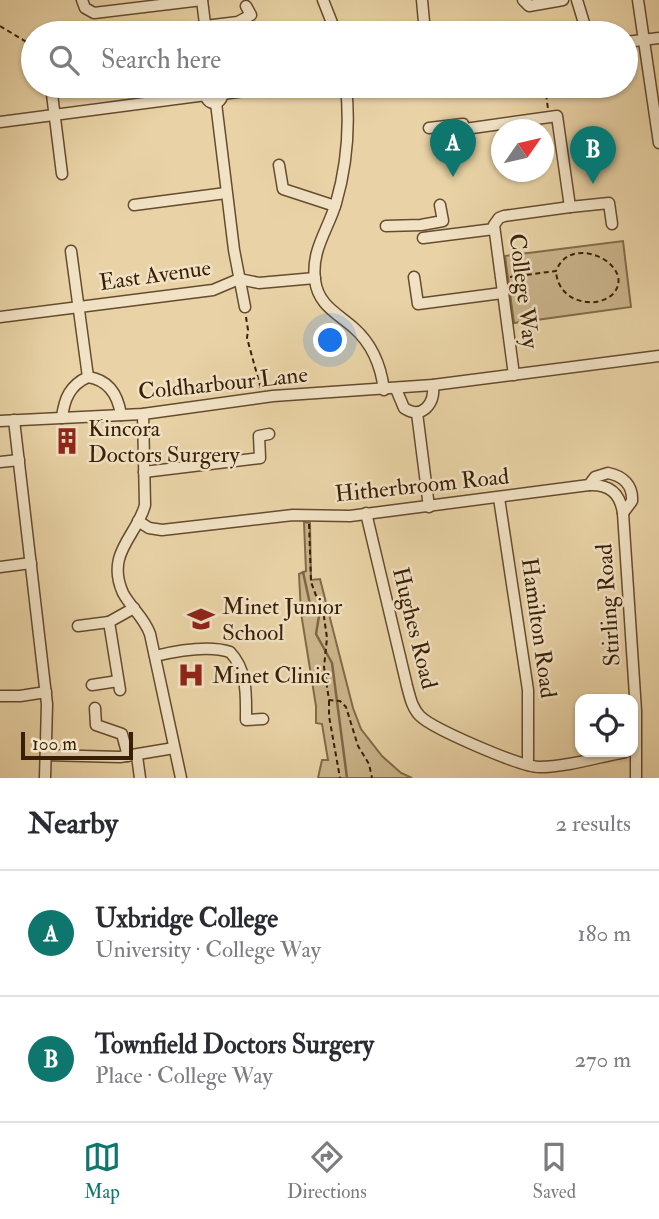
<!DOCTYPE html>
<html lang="en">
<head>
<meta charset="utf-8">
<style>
	:root { --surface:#fff; --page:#f7f7f7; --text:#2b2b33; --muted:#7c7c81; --line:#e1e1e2; --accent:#0f766e }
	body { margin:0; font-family:"IM FELL Double Pica",serif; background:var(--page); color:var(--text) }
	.controls { position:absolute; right:21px; bottom:21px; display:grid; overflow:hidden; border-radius:14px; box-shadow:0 2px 5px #0004 }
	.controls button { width:63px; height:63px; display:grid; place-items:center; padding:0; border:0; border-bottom:2px solid var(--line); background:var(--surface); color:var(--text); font:35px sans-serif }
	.compass { position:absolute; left:491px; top:119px; width:63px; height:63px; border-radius:50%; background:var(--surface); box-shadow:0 2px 5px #0004; rotate:56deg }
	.scale { position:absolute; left:21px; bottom:18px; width:112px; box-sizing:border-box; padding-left:7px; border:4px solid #391f06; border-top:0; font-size:19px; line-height:24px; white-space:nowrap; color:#391f06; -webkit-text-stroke:5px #f1e2c5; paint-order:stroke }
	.you { position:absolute; left:331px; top:341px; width:24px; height:24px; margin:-18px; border:5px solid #fff; border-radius:50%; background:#1a73e8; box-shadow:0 0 0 10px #1a73e833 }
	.badge { display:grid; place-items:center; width:46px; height:46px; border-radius:50%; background:var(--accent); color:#fff; font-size:23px; font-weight:700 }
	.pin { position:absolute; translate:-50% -58px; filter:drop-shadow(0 2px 4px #0008) }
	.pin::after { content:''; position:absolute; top:37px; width:24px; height:21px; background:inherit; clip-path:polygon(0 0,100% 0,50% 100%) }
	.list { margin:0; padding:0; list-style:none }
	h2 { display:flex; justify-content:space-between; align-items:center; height:91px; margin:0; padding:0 28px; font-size:30px }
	h2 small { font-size:23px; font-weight:400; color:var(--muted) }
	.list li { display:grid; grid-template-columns:46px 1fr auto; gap:21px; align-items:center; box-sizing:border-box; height:126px; padding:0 28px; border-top:2px solid var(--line) }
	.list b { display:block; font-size:26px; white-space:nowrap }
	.list p { margin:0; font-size:23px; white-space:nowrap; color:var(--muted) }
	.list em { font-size:23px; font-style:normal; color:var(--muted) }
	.icon { flex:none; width:38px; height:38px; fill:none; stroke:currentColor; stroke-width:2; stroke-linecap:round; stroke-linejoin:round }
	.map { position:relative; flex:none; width:659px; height:778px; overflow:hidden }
	.search { position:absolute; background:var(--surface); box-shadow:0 2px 5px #0004; left:21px; right:21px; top:21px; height:77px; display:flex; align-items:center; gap:18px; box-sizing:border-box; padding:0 24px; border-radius:38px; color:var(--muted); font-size:26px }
	.sheet { height:343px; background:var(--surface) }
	nav { display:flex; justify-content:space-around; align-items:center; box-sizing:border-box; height:98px; border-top:2px solid var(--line); background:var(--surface); font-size:19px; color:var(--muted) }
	nav a { display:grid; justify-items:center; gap:4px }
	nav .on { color:var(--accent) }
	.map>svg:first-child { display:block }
</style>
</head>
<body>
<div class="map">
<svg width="659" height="778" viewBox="0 0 659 778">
	<rect width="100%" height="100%" fill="#e9d3a6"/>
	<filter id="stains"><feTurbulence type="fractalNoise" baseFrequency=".00286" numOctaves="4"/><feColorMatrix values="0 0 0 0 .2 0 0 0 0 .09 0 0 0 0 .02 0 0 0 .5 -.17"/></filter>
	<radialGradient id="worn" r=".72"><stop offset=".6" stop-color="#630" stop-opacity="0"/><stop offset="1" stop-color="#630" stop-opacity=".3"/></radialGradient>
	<g fill="#cbb48b" stroke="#826a48" stroke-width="2">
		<polygon points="623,241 631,307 514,323 505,256"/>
		<polygon points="304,522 310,523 311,580 320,579 353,708 361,729 382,756 401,773 412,778 318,778 322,760 328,760 322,724 316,723 316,706 301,613 299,574 306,571"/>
	</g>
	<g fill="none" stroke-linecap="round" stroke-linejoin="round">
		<polyline stroke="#7f6646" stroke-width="2.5" points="303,572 310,604 319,616 316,634 332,663 347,778"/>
		<defs>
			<g id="minor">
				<polyline points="82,0 85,8 94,13 202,0"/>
				<polyline points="202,0 206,32"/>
				<polyline points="323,0 336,33"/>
				<polyline points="422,0 425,33"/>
				<polyline points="523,0 529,6 563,0"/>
				<polyline points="577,0 587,33"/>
				<polyline points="638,0 659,143"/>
				<polyline points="205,26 238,22 251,15 246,6"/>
				<polyline points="626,42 659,38"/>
				<polyline points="51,86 62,174"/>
				<path d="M346,86c4,39 1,79 -10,117 -8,27 -25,47 -21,77 3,25 22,33 39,48 18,16 27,38 30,62"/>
				<circle cx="214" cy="95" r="8"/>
				<polyline points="222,94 287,86"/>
				<polyline points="216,103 234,250 245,307"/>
				<polyline points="0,122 206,95"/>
				<polyline points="429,128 463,124 465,129 557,116 570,207 504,216 499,218 494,225 514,375"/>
				<polyline points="279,165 283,189 335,206"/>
				<polyline points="134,205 226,193"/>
				<polyline points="570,207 609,203 612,224"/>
				<polyline points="386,226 421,225 443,221 440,205"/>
				<polyline points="423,238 494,229"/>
				<polyline points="414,277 418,304 502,293"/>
				<polyline points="0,317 213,290 239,279 259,283 315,278"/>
				<path d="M88,377c21,3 30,18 33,38"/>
				<path d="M396,389l8,19c18,12 31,-4 29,-23"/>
				<polyline points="417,413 429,507"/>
				<path d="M143,414l2,91c-8,31 -40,48 -22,88 8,15 21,24 27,41l31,144"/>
				<path d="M62,418c2,-19 8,-33 26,-41l-17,-126"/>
				<polyline points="14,420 47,704 45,778"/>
				<polyline points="0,421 143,414 273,396 433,385 659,356"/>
				<polyline points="0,462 19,460"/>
				<polyline points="144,472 260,458 259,436 269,434"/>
				<path d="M589,485c20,-1 31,8 34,28l13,198v67"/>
				<polyline points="499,498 528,690 528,765"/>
				<path d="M366,513l41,173c3,11 5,22 13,30 13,13 101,51 119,51 28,0 59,-10 86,-15"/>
				<path d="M138,521l11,7 13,2 131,-15 57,1 239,-31 6,-8 13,-4c15,3 25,12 24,28l-9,12"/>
				<polyline points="0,567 31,563"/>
				<polyline points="78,626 109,622"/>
				<path d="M155,656c21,-5 54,-11 75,-4 18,19 16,44 16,68l17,-1"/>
				<polyline points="92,685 118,681"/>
				<polyline points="120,690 109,622 134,608"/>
				<polyline points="0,696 20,696 46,692"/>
				<polyline points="95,708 96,725 122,734 128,756"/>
				<polyline points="46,755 120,757 174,748"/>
				<polyline points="137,756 140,778"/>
			</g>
		</defs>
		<use href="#minor" stroke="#654c2e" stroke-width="13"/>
		<g stroke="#391f06" stroke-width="2" stroke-dasharray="5 3.5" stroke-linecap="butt">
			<polyline points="0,26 33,46"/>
			<polyline points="545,86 548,109"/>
			<path d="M510,277l46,-6c15,-40 82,-5 57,23 -6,6 -16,9 -25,8 -18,-1 -31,-13 -32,-31"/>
			<polyline points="246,317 248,330 247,338 261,389"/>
			<polyline points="309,524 311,582 324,617 327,638 324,667 329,700 340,701 346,707 358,746 369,764 372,778"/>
			<polyline points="329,701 329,716 340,778"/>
		</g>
		<use href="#minor" stroke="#f1e2c5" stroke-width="10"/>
	</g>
	<defs>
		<symbol id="building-bare" viewBox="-9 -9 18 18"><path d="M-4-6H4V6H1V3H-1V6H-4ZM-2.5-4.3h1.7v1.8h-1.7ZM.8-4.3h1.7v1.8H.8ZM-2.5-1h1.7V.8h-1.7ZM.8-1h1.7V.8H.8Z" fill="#8f2418" stroke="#f1e2c5" stroke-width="2.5" paint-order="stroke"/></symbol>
		<symbol id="school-bare" viewBox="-9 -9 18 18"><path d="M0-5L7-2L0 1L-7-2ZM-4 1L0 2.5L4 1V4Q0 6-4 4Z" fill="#8f2418" stroke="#f1e2c5" stroke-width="2.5" paint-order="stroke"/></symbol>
		<symbol id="hospital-bare" viewBox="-9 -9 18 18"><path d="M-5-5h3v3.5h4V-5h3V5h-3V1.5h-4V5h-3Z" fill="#8f2418" stroke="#f1e2c5" stroke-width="2.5" paint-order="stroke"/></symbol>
	</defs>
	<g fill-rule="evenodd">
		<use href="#building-bare" x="48" y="422" width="38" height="38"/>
		<use href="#school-bare" x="182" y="600" width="38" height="38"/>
		<use href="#hospital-bare" x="172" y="656" width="38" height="38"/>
	</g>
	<g text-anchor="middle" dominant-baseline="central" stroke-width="5" stroke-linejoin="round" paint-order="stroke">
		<g font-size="23" fill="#391f06" stroke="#f1e2c5">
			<text transform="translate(155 275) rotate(-8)">East Avenue</text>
			<text transform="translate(524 291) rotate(83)">College Way</text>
			<text transform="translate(223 383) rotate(-6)">Coldharbour Lane</text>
			<text transform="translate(422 485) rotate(-6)">Hitherbroom Road</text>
			<text transform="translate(608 605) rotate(-94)">Stirling Road</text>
			<text transform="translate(415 628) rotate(76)">Hughes Road</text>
			<text transform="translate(539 628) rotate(82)">Hamilton Road</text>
		</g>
		<g font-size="23" fill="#391f06" stroke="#f1e2c5" text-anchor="start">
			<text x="88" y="428">Kincora<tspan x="88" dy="26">Doctors Surgery</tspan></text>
			<text x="222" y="606">Minet Junior<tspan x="222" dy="26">School</tspan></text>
			<text x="212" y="675">Minet Clinic</text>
		</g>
	</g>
	<rect width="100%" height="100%" filter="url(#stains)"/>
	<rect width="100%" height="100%" fill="url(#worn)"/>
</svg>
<div class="controls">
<button><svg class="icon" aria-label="locate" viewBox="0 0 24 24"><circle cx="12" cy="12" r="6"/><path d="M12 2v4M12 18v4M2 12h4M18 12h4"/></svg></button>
</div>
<svg class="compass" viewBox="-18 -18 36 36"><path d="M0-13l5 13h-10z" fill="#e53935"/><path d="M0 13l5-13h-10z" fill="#7c7c81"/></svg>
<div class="scale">100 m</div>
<div class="you"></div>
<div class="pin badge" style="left:453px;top:177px">A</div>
<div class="pin badge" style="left:593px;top:184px">B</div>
<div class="search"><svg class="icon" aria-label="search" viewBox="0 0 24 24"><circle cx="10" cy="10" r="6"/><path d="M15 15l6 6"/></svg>Search here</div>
</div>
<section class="sheet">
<h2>Nearby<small>2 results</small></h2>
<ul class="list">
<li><span class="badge">A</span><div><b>Uxbridge College</b><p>University · College Way</p></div><em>180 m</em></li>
<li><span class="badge">B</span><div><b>Townfield Doctors Surgery</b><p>Place · College Way</p></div><em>270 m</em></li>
</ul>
</section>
<nav>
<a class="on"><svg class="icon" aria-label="map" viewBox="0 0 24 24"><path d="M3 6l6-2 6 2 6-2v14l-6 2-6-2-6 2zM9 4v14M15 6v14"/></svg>Map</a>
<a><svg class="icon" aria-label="directions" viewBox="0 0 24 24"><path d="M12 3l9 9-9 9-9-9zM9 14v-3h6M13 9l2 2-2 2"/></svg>Directions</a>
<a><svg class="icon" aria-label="saved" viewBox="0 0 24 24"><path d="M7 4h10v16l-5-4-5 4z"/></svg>Saved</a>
</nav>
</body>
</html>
